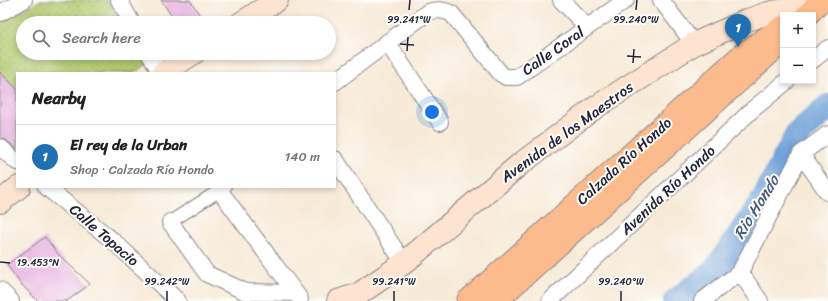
<!DOCTYPE html>
<html lang="en">
<head>
<meta charset="utf-8">
<style>
	:root { --surface:#fff; --page:#f2f2f2; --text:#222; --muted:#767676; --line:#e0e0e0; --accent:#1f6fb2 }
	body { margin:0; font-family:Sriracha,sans-serif; background:var(--page); color:var(--text) }
	.controls { position:absolute; right:12px; top:12px; display:grid; overflow:hidden; border-radius:0px; box-shadow:0 2px 6px #0003 }
	.controls button { width:36px; height:36px; display:grid; place-items:center; padding:0; border:0; border-bottom:1px solid var(--line); background:var(--surface); color:var(--text); font:20px sans-serif }
	.you { position:absolute; left:432px; top:112px; width:14px; height:14px; margin:-10px; border:3px solid #fff; border-radius:50%; background:#1a73e8; box-shadow:0 0 0 6px #1a73e833 }
	.badge { display:grid; place-items:center; width:26px; height:26px; border-radius:50%; background:var(--accent); color:#fff; font-size:13px; font-weight:700 }
	.pin { position:absolute; translate:-50% -33px; filter:drop-shadow(0 1px 2px #0008) }
	.pin::after { content:''; position:absolute; top:21px; width:14px; height:12px; background:inherit; clip-path:polygon(0 0,100% 0,50% 100%) }
	.list { margin:0; padding:0; list-style:none }
	h2 { display:flex; justify-content:space-between; align-items:center; height:52px; margin:0; padding:0 16px; font-size:17px }
	h2 small { font-size:13px; font-weight:400; color:var(--muted) }
	.list li { display:grid; grid-template-columns:26px 1fr auto; gap:12px; align-items:center; box-sizing:border-box; height:64px; padding:0 16px; border-top:1px solid var(--line) }
	.list b { display:block; font-size:15px; white-space:nowrap }
	.list p { margin:0; font-size:13px; white-space:nowrap; color:var(--muted) }
	.list em { font-size:13px; font-style:normal; color:var(--muted) }
	.icon { flex:none; width:22px; height:22px; fill:none; stroke:currentColor; stroke-width:2; stroke-linecap:round; stroke-linejoin:round }
	.map { position:relative; flex:none; width:828px; height:301px; overflow:hidden }
	.search { position:absolute; background:var(--surface); box-shadow:0 2px 6px #0003; left:16px; top:16px; width:320px; height:44px; display:flex; align-items:center; gap:10px; box-sizing:border-box; padding:0 14px; border-radius:22px; color:var(--muted); font-size:15px }
	.panel { position:absolute; background:var(--surface); box-shadow:0 2px 6px #0003; left:16px; top:72px; width:320px; height:116px; border-radius:0px }
	.map>svg:first-child { display:block }
</style>
</head>
<body>
<div class="map">
<svg width="828" height="301" viewBox="0 0 828 301">
	<defs>
		<pattern id="grass-dots" width="8" height="8" patternUnits="userSpaceOnUse"><rect width="8" height="8" fill="#b2ca6f"/><path d="M2 2h.1M6 6h.1" fill="none" stroke="#99ad61" stroke-width="1.8" stroke-linecap="round"/></pattern>
	</defs>
	<rect width="100%" height="100%" fill="#fdfcf7"/>
	<filter id="ink" filterUnits="userSpaceOnUse"><feTurbulence type="fractalNoise" baseFrequency=".025" numOctaves="2"/><feDisplacementMap in="SourceGraphic" scale="8" xChannelSelector="R" yChannelSelector="G"/><feConvolveMatrix kernelMatrix="1 2 1 2 8 2 1 2 1" color-interpolation-filters="sRGB"/></filter>
	<filter id="wash" filterUnits="userSpaceOnUse"><feTurbulence type="fractalNoise" baseFrequency=".012" numOctaves="4" result="noise"/><feDisplacementMap in="SourceGraphic" scale="16" xChannelSelector="R" yChannelSelector="G"/><feGaussianBlur stdDeviation="0.9" result="paint"/><feColorMatrix in="noise" values="0 0 0 0 0 0 0 0 0 0 0 0 0 0 0 0 0 1.4 0 .05"/><feComposite in="paint" operator="in"/></filter>
	<g filter="url(#wash)">
		<rect width="100%" height="100%" fill="#f7ead7"/>
		<polygon fill="url(#grass-dots)" stroke="#6a7655" points="41,0 107,0 121,23 23,23 23,53 140,53 147,64 134,73 17,73 17,89 0,72 0,23"/>
		<g fill="none" stroke-linecap="round" stroke-linejoin="round">
			<polyline stroke="#6c9fd8" stroke-width="26" points="676,301 715,271 763,201 798,134 828,107"/>
		</g>
		<g id="blocks">
			<g fill="#e6afdf">
				<polygon points="161,0 190,0 205,23 176,23"/>
				<polygon points="0,72 17,89 17,149 6,140 0,137"/>
				<polygon points="45,237 59,255 90,284 67,301 38,301 20,283 7,265"/>
			</g>
		</g>
	</g>
	<g filter="url(#ink)">
		<use href="#blocks" fill-opacity="0" stroke="#8c8689" stroke-width="1"/>
		<g fill="none" stroke-linecap="round" stroke-linejoin="round">
			<defs>
				<polyline id="pedestrian" points="170,222 225,187"/>
				<g id="minor">
					<polyline points="119,0 132,23"/>
					<polyline points="561,0 587,27"/>
					<polyline points="661,0 694,44"/>
					<polyline points="0,13 24,0"/>
					<polyline points="387,42 440,122"/>
					<polyline points="149,53 161,73"/>
					<polyline points="813,60 828,48"/>
					<path d="M335,82l93,-70c9,-3 15,-2 23,1l50,61 5,3h11l109,-77"/>
					<polyline points="0,147 17,162"/>
					<polyline points="801,154 828,193"/>
					<polyline points="335,159 404,263"/>
					<polyline points="46,187 112,240 178,301"/>
					<polyline points="220,191 300,299"/>
					<polyline points="170,222 207,274 246,292 295,293"/>
					<polyline points="740,272 760,301"/>
					<polyline points="0,290 11,301"/>
					<polyline points="550,301 752,110 787,81"/>
					<polyline points="702,301 740,272 801,154 828,134"/>
				</g>
				<g id="secondary">
					<polyline points="241,23 277,0"/>
					<polyline points="163,73 194,53"/>
					<polyline points="0,202 19,187"/>
					<polyline points="338,301 359,294 404,263 519,165 596,107 694,44 745,21 768,13 818,3"/>
				</g>
				<g id="primary">
					<polyline points="807,15 821,0"/>
					<polyline points="468,301 744,53 783,27"/>
					<polyline points="496,301 783,41"/>
				</g>
			</defs>
			<use href="#pedestrian" stroke="#8c8689" stroke-width="14"/>
			<use href="#minor" stroke="#8c8689" stroke-width="18"/>
			<use href="#secondary" stroke="#8c8689" stroke-width="24"/>
			<use href="#primary" stroke="#8c8689" stroke-width="24"/>
			<use href="#pedestrian" stroke="#fff" stroke-width="12"/>
			<use href="#minor" stroke="#fff" stroke-width="16"/>
			<use href="#secondary" stroke="#fde4d1" stroke-width="22"/>
			<use href="#primary" stroke="#fbbb8c" stroke-width="22"/>
		</g>
	</g>
	<path fill="none" stroke="#22223b" stroke-width="1.5" d="M409,10l1,-10M636,10l1,-10M400,44l14,1M407,51l1,-14M627,56l14,1M633,63l1,-14M0,262l10,1M167,301v-10M394,301v-10M621,301v-10"/>
	<g text-anchor="middle" dominant-baseline="central" stroke-width="4" stroke-linejoin="round" paint-order="stroke">
		<g font-size="15" fill="#22223b" stroke="#fdfcf7">
			<text transform="translate(553 51) rotate(-35)">Calle Coral</text>
			<text transform="translate(567 132) rotate(-36)">Avenida de los Maestros</text>
			<text transform="translate(624 161) rotate(-42)">Calzada Río Hondo</text>
			<text transform="translate(668 190) rotate(-43)">Avenida Río Hondo</text>
			<text transform="translate(104 235) rotate(41)">Calle Topacio</text>
		</g>
		<g font-size="16" font-style="italic" fill="#435a82" stroke="#fdfcf7">
			<text transform="translate(756 207) rotate(-58)">Rio Hondo</text>
		</g>
	</g>
	<g font-size="10" text-anchor="middle" fill="#22223b" stroke="#fdfcf7" stroke-width="4" stroke-linejoin="round" paint-order="stroke">
		<text x="409" y="23">99.241°W</text>
		<text x="636" y="23">99.240°W</text>
		<text x="38" y="266">19.453°N</text>
		<text x="167" y="285">99.242°W</text>
		<text x="394" y="285">99.241°W</text>
		<text x="621" y="285">99.240°W</text>
	</g>
</svg>
<div class="controls">
<button>+</button>
<button>−</button>
</div>
<div class="you"></div>
<div class="pin badge" style="left:738px;top:47px">1</div>
<div class="search"><svg class="icon" aria-label="search" viewBox="0 0 24 24"><circle cx="10" cy="10" r="6"/><path d="M15 15l6 6"/></svg>Search here</div>
<section class="panel">
<h2>Nearby<small></small></h2>
<ul class="list">
<li><span class="badge">1</span><div><b>El rey de la Urban</b><p>Shop · Calzada Río Hondo</p></div><em>140 m</em></li>
</ul>
</section>
</div>
</body>
</html>
